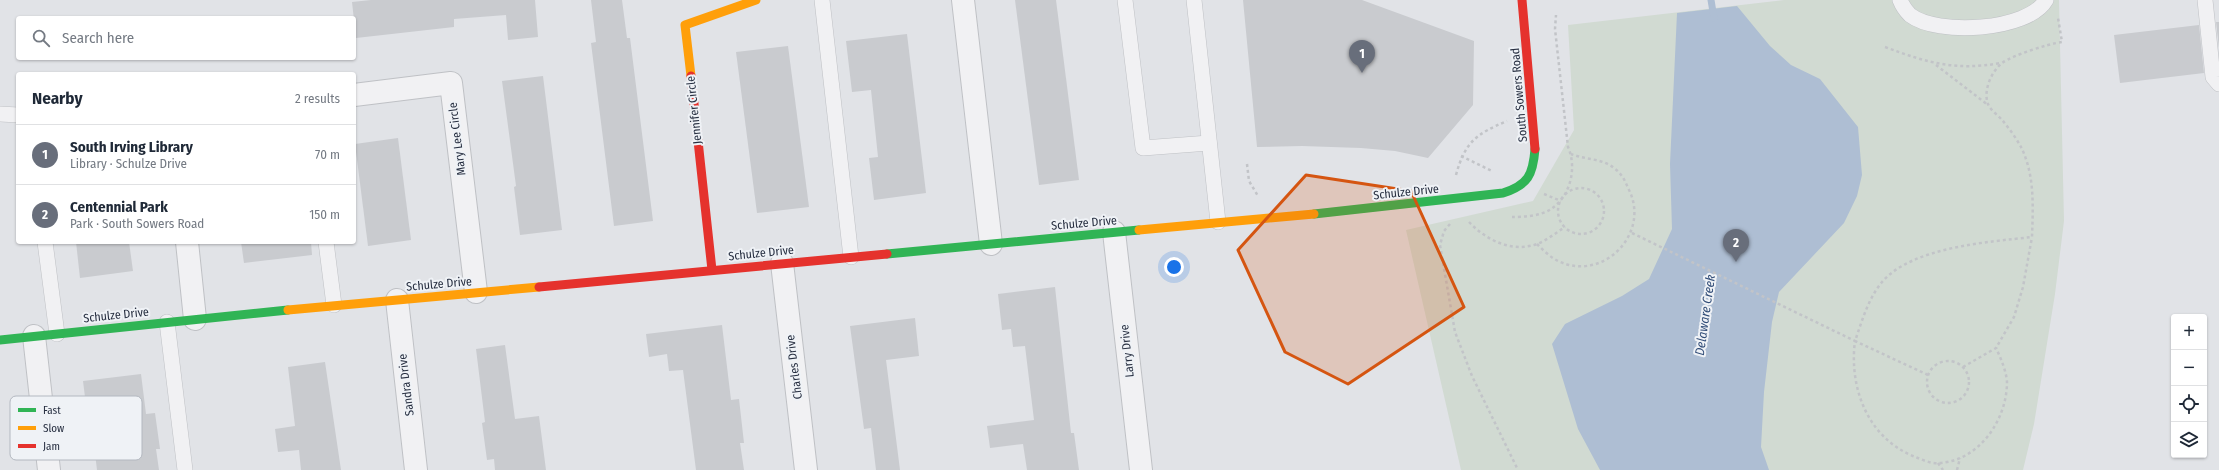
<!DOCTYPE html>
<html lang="en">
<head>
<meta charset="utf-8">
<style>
	:root { --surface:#fff; --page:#f6f6f7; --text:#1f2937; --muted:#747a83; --line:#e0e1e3; --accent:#686e7b }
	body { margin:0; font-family:"Fira Sans Condensed",sans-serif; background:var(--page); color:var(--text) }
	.controls { position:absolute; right:12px; bottom:12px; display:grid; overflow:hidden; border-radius:4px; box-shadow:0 1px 3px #0004 }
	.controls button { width:36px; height:36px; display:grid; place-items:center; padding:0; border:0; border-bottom:1px solid var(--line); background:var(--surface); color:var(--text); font:20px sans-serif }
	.you { position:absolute; left:1174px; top:267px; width:14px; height:14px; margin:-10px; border:3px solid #fff; border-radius:50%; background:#1a73e8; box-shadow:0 0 0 6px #1a73e833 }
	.badge { display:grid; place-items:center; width:26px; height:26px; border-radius:50%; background:var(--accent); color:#fff; font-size:13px; font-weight:700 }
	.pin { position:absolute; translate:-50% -33px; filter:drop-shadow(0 1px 2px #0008) }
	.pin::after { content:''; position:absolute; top:21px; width:14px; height:12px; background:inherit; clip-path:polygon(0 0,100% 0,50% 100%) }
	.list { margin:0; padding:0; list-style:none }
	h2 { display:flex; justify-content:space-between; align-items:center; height:52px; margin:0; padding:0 16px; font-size:17px }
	h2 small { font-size:13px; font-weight:400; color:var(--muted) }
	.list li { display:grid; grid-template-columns:26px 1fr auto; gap:12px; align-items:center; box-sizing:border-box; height:60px; padding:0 16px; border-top:1px solid var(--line) }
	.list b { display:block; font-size:15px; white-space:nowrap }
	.list p { margin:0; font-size:13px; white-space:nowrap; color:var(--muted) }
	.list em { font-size:13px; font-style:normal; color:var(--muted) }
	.icon { flex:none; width:22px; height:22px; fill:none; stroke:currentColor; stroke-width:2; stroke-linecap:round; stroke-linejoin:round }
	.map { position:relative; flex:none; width:2219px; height:470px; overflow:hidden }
	.search { position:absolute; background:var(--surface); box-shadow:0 1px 3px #0004; left:16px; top:16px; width:340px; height:44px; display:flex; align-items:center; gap:10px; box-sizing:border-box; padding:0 14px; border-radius:4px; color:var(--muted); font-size:15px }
	.panel { position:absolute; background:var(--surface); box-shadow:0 1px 3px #0004; left:16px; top:72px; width:340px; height:172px; border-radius:4px }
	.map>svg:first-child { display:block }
</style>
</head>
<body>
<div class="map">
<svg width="2219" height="470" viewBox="0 0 2219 470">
	<rect width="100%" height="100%" fill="#e1e3e7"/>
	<polygon fill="#d1dad2" points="1784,0 2059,0 2064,221 2055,294 2034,424 2023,470 1461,470 1406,230 1533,201 1574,130 1568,25"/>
	<polygon fill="#aebed3" points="1737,6 1770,46 1791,65 1820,79 1858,127 1862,175 1857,196 1844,223 1779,292 1772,322 1764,392 1761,447 1769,470 1600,470 1578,429 1552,344 1565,324 1622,296 1649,279 1672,229 1670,164 1677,13"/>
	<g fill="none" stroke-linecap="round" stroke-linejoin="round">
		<polyline stroke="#aebed3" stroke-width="7" points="1711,0 1714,18"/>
	</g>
	<g fill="#c9cbcf">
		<polygon points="371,0 535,0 538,37 508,40 506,15 454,19 454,27 356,38 352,2"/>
		<polygon points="591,0 622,0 627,38 630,38 653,221 614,226 591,43 596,42"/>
		<polygon points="1015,0 1056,0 1079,180 1039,185"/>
		<polygon points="1243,0 1362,0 1474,41 1473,105 1428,158 1395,151 1361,148 1302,146 1257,147"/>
		<polygon points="2216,22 2219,22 2219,48"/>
		<polygon points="2199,25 2204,73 2120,83 2114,35"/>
		<polygon points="907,34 926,193 874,200 869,158 878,157 871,90 852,92 846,41"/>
		<polygon points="788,46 809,207 757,213 736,52"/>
		<polygon points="543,76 562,230 520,235 514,187 516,186 502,81"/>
		<polygon points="398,138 411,240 368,246 355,144"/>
		<polygon points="76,242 129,242 133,271 80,278"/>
		<polygon points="241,242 311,242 312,255 244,263"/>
		<polygon points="1055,287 1071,433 1074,433 1079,470 1027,470 1023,444 990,448 987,426 1034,420 1025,346 1013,347 1011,329 1002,330 998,294"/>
		<polygon points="915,318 919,356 886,360 900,470 876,470 871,428 864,429 850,326"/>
		<polygon points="722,325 731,400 739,399 744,443 740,443 744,470 696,470 683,370 669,371 667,354 649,357 646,334"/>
		<polygon points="505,345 515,419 539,416 546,470 495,470 494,459 487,460 482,423 485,422 476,349"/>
		<polygon points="325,362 341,470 301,470 299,450 278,452 275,429 295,426 288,367"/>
		<polygon points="141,374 146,414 155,413 160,449 156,449 159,470 97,470 90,412 87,413 83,381"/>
	</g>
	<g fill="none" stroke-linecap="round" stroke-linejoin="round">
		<defs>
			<g id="lane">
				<polyline points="822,0 851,257"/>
				<polyline points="1125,0 1143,148 1209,143"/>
				<polyline points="1194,0 1218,222"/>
				<path d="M1900,0c2,5 6,11 10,15 27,21 118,16 136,-15"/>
				<polyline points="2205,0 2213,77 2219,84"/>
				<polyline points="0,114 18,115"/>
				<polyline points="45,242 57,334"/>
				<polyline points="326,242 334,305"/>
				<polyline points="167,322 185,470"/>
			</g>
			<g id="street">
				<polyline points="963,0 991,244"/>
				<polyline points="354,95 451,83 476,292"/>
				<polyline points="1114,232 1141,470"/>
				<polyline points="187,242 195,319"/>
				<polyline points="782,263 806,470"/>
				<polyline points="397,300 416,470"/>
				<polyline points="34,336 49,470"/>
			</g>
		</defs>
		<use href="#lane" stroke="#bfc1c5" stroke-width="16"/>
		<use href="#street" stroke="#bfc1c5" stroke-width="24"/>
		<g stroke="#c2c4c8" stroke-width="2.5" stroke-dasharray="3 3" stroke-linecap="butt">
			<path d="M1885,47c43,16 70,24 116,16"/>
			<polyline points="1936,65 1988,105"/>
			<polyline points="1461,156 1492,171"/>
			<polyline points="1247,164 1249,181 1258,196"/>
			<path d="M1456,175c9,-33 20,-41 51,-54"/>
			<circle cx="1581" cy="211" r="23"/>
			<polyline points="1544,194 1561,201"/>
			<path d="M1512,217c12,0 29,-1 39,-8 20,-13 26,-42 17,-62l-13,-118 1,-14"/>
			<path d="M1469,222c17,18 43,31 68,22 10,-4 19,-11 28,-17"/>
			<polyline points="1450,224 1444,231 1440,245 1455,332 1472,376 1518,470"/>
			<path d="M1632,233l223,108c-6,46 12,96 58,115 8,3 17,8 26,7 40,-2 68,-43 68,-81 -1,-12 -6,-23 -11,-34"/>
			<path d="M1537,244c6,6 13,13 21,17 46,22 94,-29 70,-73 -3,-8 -7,-15 -14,-20 -13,-10 -28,-8 -43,-14"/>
			<circle cx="1948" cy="382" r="21"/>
			<polyline points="1963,367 1996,348 2014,317 2023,287 2032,237"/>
			<path d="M1928,375l-73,-34c7,-20 13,-42 27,-59 30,-35 106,-40 150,-45 1,-30 3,-62 -11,-90 -5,-9 -12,-19 -19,-27 -4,-5 -12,-10 -14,-16 -5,-13 3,-32 14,-41 11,-8 46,-19 60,-21l-4,-24"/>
			<polyline points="1938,463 1943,470"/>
			<polyline points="1957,470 1960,458"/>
		</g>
		<use href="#lane" stroke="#f1f1f3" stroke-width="15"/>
		<use href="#street" stroke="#f1f1f3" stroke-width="22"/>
		<g stroke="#30b455" stroke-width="9">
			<path d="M1314,214l189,-21c25,-8 30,-18 32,-44"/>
			<polyline points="887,254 1139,230"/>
			<polyline points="0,340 288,310"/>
		</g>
		<g stroke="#ff9f0a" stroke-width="9">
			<polyline points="691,76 685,25 756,0"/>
			<polyline points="1139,230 1314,214"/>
			<polyline points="288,310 539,287"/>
		</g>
		<g stroke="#e5322d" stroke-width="9">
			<polyline points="1522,0 1535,149"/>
			<polyline points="691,76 712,270"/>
			<polyline points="539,287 887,254"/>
		</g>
	</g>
	<path fill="#d55511" fill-opacity="0.2" stroke="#d55511" stroke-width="3" stroke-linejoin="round" d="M1306,175l105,16 53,116 -116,77 -63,-32 -47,-102z"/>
	<g text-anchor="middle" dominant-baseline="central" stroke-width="4" stroke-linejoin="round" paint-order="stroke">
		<g font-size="12" fill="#272f41" stroke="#eff2f6">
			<text transform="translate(1519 95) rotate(-95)">South Sowers Road</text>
			<text transform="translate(694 110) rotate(-96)">Jennifer Circle</text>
			<text transform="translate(457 139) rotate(-97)">Mary Lee Circle</text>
			<text transform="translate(1406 192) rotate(-6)">Schulze Drive</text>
			<text transform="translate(1084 223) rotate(-5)">Schulze Drive</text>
			<text transform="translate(761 253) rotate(-6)">Schulze Drive</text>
			<text transform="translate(439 284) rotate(-5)">Schulze Drive</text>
			<text transform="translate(116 315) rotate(-6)">Schulze Drive</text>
			<text transform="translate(1127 351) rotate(-96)">Larry Drive</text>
			<text transform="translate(794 367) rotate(-97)">Charles Drive</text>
			<text transform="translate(406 385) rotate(-97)">Sandra Drive</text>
		</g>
		<g font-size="13" font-style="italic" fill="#304c77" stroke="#eff2f6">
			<text transform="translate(1705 315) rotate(-82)">Delaware Creek</text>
		</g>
	</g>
	<rect x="10" y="396" width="132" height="64" rx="6" fill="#eff2f6" stroke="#b3b8c0" stroke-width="1"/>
	<rect x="18" y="408" width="18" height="4" fill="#30b455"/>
	<rect x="18" y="426" width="18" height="4" fill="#ff9f0a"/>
	<rect x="18" y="444" width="18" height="4" fill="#e5322d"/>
	<g font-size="11" fill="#272f41">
		<text x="43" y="414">Fast</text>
		<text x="43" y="432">Slow</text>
		<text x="43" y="450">Jam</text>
	</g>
</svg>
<div class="controls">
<button>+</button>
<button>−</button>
<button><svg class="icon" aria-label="locate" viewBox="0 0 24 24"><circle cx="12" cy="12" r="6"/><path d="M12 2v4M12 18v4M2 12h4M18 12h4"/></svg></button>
<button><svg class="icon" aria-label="layers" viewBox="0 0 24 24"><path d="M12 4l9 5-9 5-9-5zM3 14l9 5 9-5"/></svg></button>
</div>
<div class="you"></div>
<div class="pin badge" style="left:1362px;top:73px">1</div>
<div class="pin badge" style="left:1736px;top:262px">2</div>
<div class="search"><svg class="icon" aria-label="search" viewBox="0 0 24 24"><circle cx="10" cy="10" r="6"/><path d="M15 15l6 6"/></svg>Search here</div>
<section class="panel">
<h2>Nearby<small>2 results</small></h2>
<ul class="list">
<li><span class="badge">1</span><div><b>South Irving Library</b><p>Library · Schulze Drive</p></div><em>70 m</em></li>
<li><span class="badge">2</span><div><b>Centennial Park</b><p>Park · South Sowers Road</p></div><em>150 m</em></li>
</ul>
</section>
</div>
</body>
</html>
